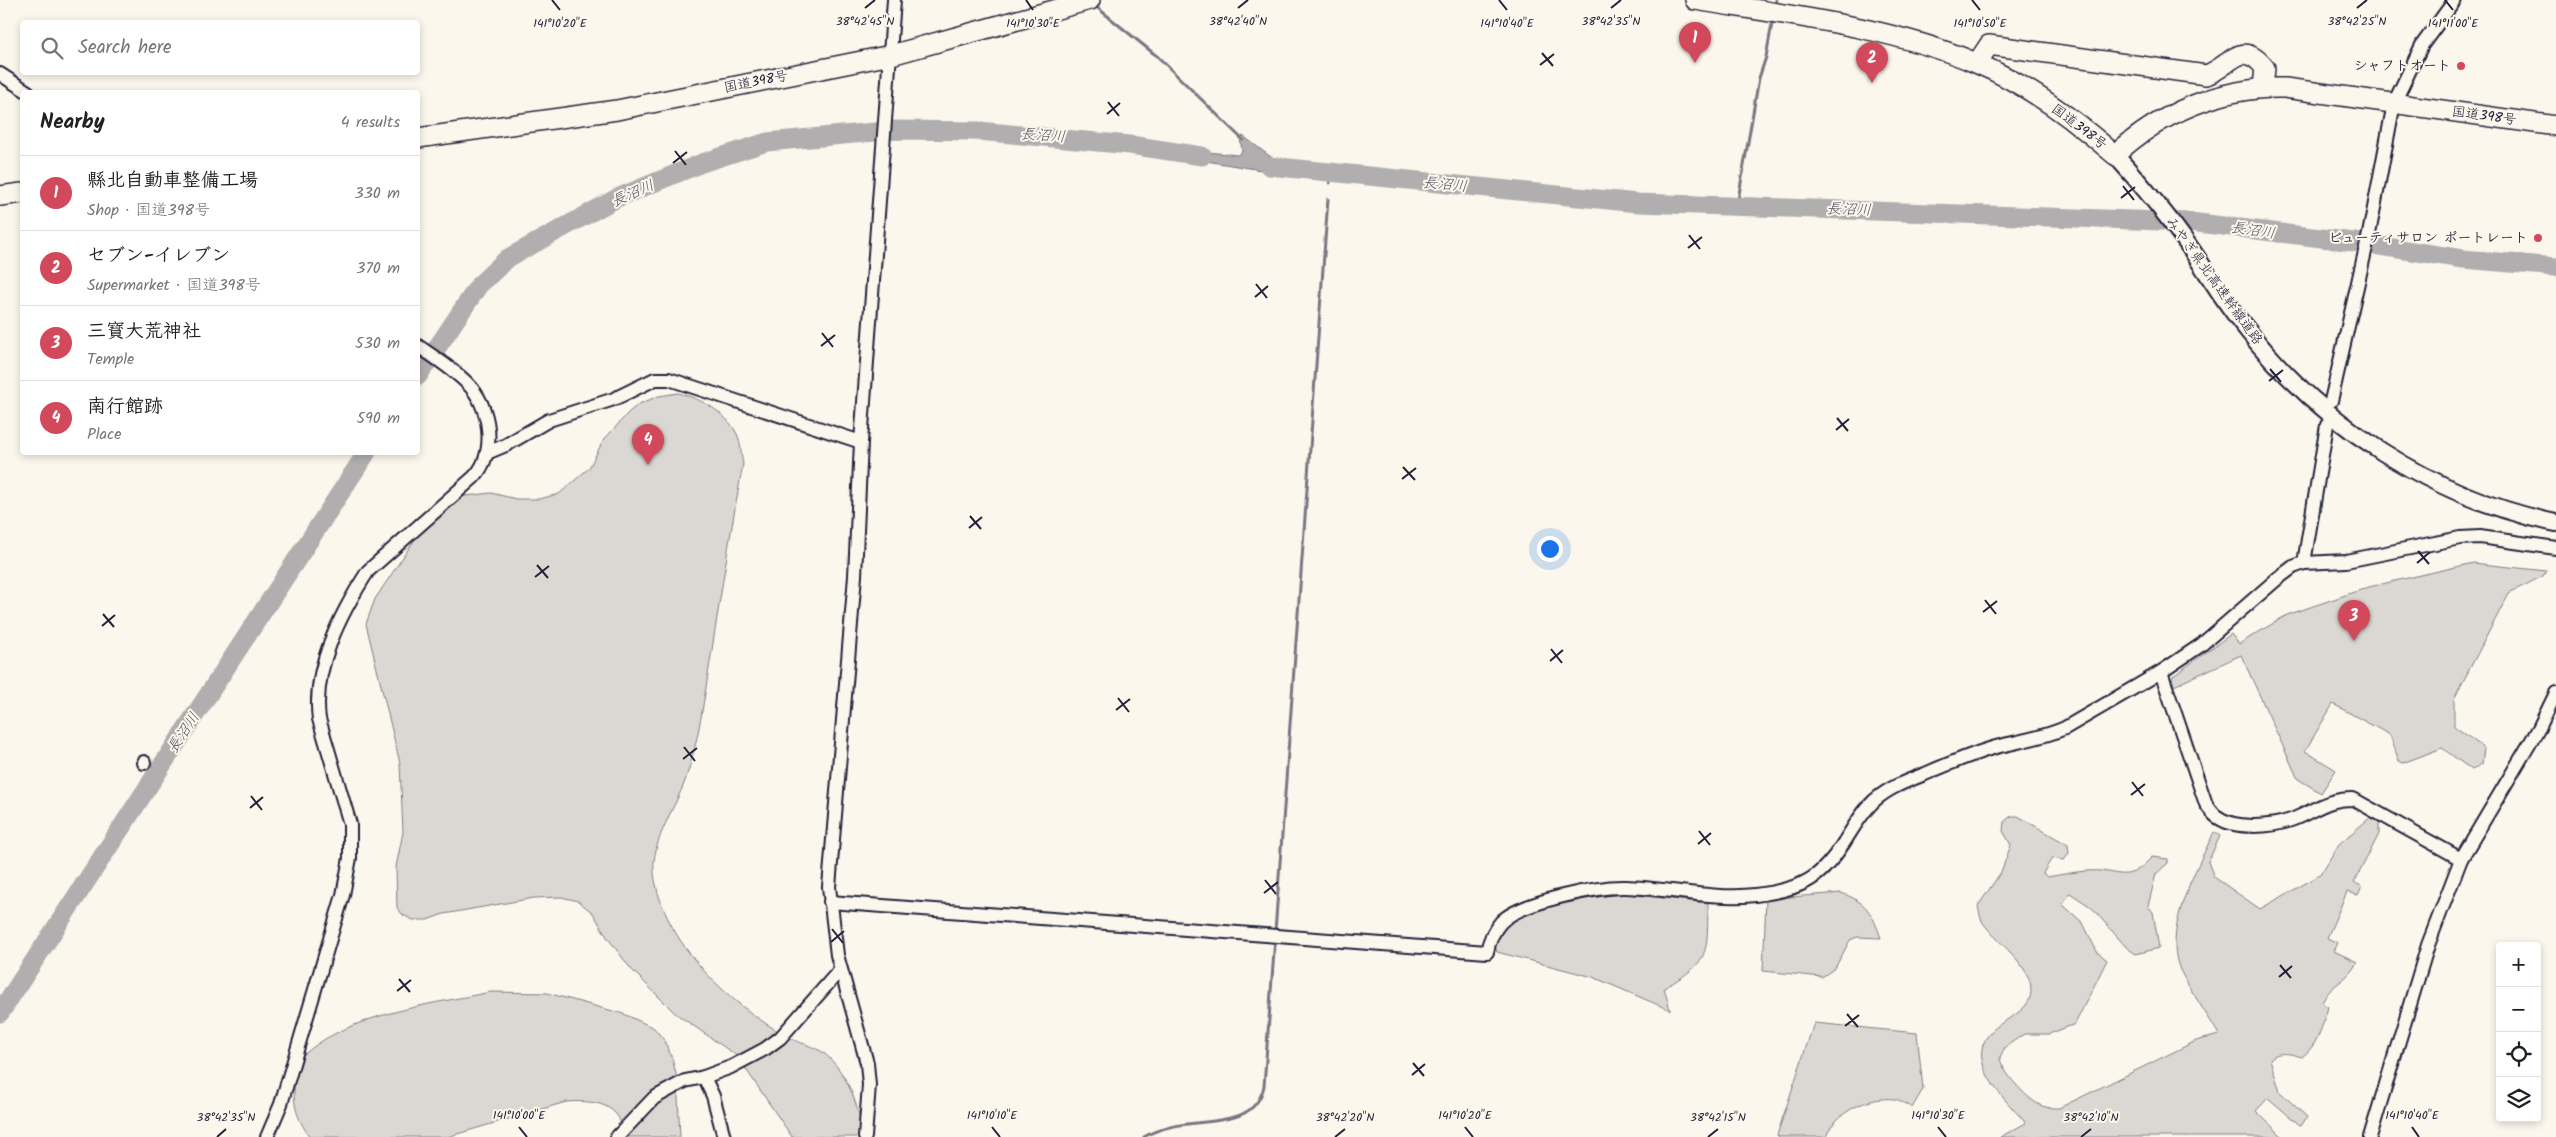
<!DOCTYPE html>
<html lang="en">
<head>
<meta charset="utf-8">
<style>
	:root { --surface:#fff; --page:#f2f2f2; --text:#202124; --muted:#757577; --line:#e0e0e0; --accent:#d1495b }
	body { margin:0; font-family:Kalam,"Klee One",sans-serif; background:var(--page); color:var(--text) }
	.controls { position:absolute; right:15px; bottom:15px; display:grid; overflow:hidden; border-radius:5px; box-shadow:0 2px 8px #0003 }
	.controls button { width:45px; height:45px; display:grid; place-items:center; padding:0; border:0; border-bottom:1px solid var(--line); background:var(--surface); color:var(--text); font:25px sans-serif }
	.you { position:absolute; left:1549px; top:548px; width:18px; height:18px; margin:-12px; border:4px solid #fff; border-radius:50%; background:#1a73e8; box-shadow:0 0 0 8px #1a73e833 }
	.badge { display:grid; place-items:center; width:32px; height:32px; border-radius:50%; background:var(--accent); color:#fff; font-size:16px; font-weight:700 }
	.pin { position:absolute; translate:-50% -41px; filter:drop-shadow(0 1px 2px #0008) }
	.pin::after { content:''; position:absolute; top:26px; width:18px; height:15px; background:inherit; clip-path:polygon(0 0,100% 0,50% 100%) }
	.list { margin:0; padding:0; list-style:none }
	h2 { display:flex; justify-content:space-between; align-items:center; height:65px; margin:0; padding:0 20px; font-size:21px }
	h2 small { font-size:16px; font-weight:400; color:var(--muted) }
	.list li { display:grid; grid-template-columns:32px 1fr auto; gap:15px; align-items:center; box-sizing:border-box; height:75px; padding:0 20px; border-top:1px solid var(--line) }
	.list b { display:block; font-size:19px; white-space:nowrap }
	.list p { margin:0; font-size:16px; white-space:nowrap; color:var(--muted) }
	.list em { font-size:16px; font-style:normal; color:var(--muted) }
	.icon { flex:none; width:28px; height:28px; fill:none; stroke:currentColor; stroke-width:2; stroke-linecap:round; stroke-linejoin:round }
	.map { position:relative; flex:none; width:2556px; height:1137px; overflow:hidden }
	.search { position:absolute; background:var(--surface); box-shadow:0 2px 8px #0003; left:20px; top:20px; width:400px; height:55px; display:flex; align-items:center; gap:12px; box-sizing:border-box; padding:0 18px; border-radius:5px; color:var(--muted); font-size:19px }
	.panel { position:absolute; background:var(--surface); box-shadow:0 2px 8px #0003; left:20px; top:90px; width:400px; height:365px; border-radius:5px }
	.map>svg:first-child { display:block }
</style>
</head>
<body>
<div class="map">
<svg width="2556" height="1137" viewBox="0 0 2556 1137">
	<rect width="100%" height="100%" fill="#fbf7ec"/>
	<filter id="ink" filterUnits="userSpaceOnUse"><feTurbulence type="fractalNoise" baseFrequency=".02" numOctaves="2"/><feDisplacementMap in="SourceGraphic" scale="10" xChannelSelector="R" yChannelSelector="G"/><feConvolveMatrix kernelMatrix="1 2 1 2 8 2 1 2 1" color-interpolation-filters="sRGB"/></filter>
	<g filter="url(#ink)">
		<g fill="#dbd8d3" stroke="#7e7d87">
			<path d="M678,393c22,5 48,19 59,41 4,8 4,21 6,30 -12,64 -22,128 -32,192 -7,42 -12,85 -26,125 -12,32 -37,64 -30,99 12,66 75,124 131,156 12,7 29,10 39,18 24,21 34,53 38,83h-71l-55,-81 -62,-43 -44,-44 -24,-32 -14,-24 -15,-12 -17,-4 -27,1 -90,16 -17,6h-14l-10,-5 -6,-7 -1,-41 7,-35 -3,-69 -34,-139 9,-25 56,-84 15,-13 20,-6 25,-3 25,6h23l20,-5 30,-26 14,-27 26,-29 10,-8 20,-8z"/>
			<polygon points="2473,563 2546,571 2543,576 2509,593 2454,699 2454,726 2484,748 2482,764 2472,770 2442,748 2403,763 2399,761 2390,735 2333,704 2305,751 2336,770 2321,793 2298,779 2241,655 2174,686 2172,677 2231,634 2239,644 2287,615 2369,587"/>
			<path d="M2011,816h7l50,29 1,8 -5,7 -12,-2 -9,15 4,4c13,-2 26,-5 39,-6 34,-3 38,16 66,-14l16,2v4l-12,11 -8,32 5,6 6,36 -23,6 -9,-6 -36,-41 -21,-14 -8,11 21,19 14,29 10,8 -32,64 -26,10h-25l-19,13 -5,10c0,13 28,43 40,48 6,3 13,3 19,3l137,-67 23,-6c-12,-21 -28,-43 -39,-65 -18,-42 17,-101 34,-138l6,4 -12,26 6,15 46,32 60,-34 19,-31 33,-28 7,4v14l-25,49 8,3 -4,9 -11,-3 -20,46 11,5 -4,8 23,11c-10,21 -27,21 -35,41l6,4c-5,18 -11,39 -26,50 -11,-3 -23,-7 -32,2l10,33 27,25 -6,9 -33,-28 -12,13 27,26h-283l26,-14c-26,-29 -73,-71 -21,-102 11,-7 25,-14 26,-29 2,-27 -36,-50 -49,-71 -2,-4 -3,-10 -4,-15l23,-34 10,-27 -8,-14 1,-9z"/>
			<path d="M1841,893c26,9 31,20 40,45l-24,-1 -7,3 -15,28 -13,9 -59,-6 3,-72z"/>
			<path d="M1626,894l82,9c-1,52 3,58 -44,85l6,22 -77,-33 -96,-25 -2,-6c4,-11 9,-19 18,-25 24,-17 83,-25 113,-27z"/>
			<path d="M491,992l56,1 77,21 30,14 10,12 8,18 5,20 3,59h-57c0,-35 -31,-37 -57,-35l-119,35h-137c-20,-28 -17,-44 -13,-77 9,-7 18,-15 28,-21 49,-28 111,-36 166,-47z"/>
			<path d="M1814,1023l103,10 6,56 -11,19c-5,-3 -11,-8 -18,-9 -25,-3 -59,13 -68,38h-47l-2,-2z"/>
		</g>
		<polygon fill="#b1aeb0" stroke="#787681" points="1243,136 1271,157 1294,163 1292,175 1175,156 1177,149 1238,155 1242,151 1240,138"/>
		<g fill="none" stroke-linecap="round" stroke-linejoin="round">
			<g stroke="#787681" stroke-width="3">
				<polyline points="1094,5 1158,57 1243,140"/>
				<polyline points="1775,7 1776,0"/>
				<polyline points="1329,173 1330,183"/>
				<polyline points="1737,206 1759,78 1766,57 1773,18"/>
				<polyline points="1275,932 1328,199"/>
				<path d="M1144,1137c42,-26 109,0 120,-51l11,-148"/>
			</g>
			<g stroke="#b1aeb0" stroke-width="19">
				<polyline points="1269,166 1638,203 2190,222 2354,242 2463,259 2556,267"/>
				<polyline points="418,376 479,285 508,258 617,198 702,163 767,142 897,130 978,131 1130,145 1202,156"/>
				<polyline points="0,1013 367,452"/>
			</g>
			<defs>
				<g id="minor">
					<polyline points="0,74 28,92"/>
					<polyline points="2331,401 2369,234 2394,103 2422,45 2455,0"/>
					<polyline points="487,453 506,445 549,420 614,399 655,379 669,379 861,442"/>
					<polyline points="2304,563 2327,425"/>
					<path d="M2161,672l45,132c3,4 6,9 10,12 18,14 55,11 75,4 24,-9 34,-21 62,-21l108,60"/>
					<polyline points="144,762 144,763"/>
					<path d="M830,902l657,50c2,-11 6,-21 14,-30 19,-20 98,-36 125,-35 41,1 89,13 129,8 49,-6 67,-16 93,-59 8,-13 16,-26 27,-36 15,-13 32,-19 50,-26 23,-10 46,-20 71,-27 23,-6 47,-9 69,-19l96,-56 40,-27 76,-66 16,-12 11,-4 42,-2 114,-23 20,-1 76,11"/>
					<polyline points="704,1077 713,1096 724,1137"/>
					<path d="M267,1137l14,-33 62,-209 7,-37v-34l-31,-105c-7,-51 22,-106 49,-148l106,-94c23,-24 17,-71 -7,-94 -14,-14 -33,-26 -49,-37"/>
					<polyline points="617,1137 654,1098 685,1081 704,1077 731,1067 765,1049 780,1038 840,970"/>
					<polyline points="865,1137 869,1085 867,1063 837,955 829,887 855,576 861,442 894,0"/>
					<polyline points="2370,1137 2428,945 2461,859 2539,728 2556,693"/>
				</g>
				<path id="major" d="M2115,155c27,30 53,61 76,94 18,26 34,54 54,78 76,98 189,171 311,196"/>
				<g id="highway">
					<path d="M1695,0c92,15 196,27 281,63 51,21 98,56 139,92 45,-42 107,-69 170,-67l271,38"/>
					<path d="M1977,63l12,-18 217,30c25,-8 34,-38 59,-7l-2,19"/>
					<polyline points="418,138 617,110 891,55 1090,0"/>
					<polyline points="0,196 22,193"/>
				</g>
			</defs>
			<use href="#minor" stroke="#22223b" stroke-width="16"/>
			<use href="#major" stroke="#22223b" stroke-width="20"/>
			<use href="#highway" stroke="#22223b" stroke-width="22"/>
			<use href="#minor" stroke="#fbf7ec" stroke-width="12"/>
			<use href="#major" stroke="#fbf7ec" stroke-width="16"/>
			<use href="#highway" stroke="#fbf7ec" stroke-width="19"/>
		</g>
	</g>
	<path fill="none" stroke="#22223b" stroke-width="2" d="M552,0l8,10M1026,0l7,10M1499,0l8,10M1972,0l8,10M2445,0l8,10M865,8l10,-8M1238,8l10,-8M1611,8l10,-8M2357,8l10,-8M1542,53l11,13M1540,65l14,-11M1108,102l11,14M1107,114l13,-11M675,151l11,14M673,163l14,-11M2123,186l11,14M2121,198l14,-11M1689,235l11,14M1688,248l14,-11M1256,284l11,14M1255,297l13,-11M822,333l11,14M821,346l14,-11M2270,369l11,13M2269,381l14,-11M1837,418l11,13M1836,430l13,-11M1403,467l12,13M1402,479l14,-11M970,516l11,13M969,528l13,-11M2418,551l11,13M2417,563l13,-11M537,565l11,13M535,577l14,-11M1985,600l11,14M1983,612l14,-11M103,614l11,13M102,626l13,-11M1551,649l11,14M1550,661l13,-11M1118,698l11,14M1116,710l14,-11M684,747l11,14M683,759l14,-11M2132,782l11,14M2131,795l14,-11M251,796l11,14M250,808l13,-11M1699,831l11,14M1698,844l13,-11M1265,880l11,14M1264,893l14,-11M832,929l11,14M831,942l13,-11M2280,965l11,13M2279,977l13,-11M399,979l11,13M397,991l14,-11M1847,1014l11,13M1845,1026l14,-11M1413,1063l11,13M1412,1075l13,-11M519,1127l8,10M992,1127l8,10M1465,1127l8,10M1938,1127l8,10M2412,1127l7,10M217,1137l9,-8M1335,1137l10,-8M1708,1137l10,-8M2081,1137l10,-8"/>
	<g fill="#d1495b" stroke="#fbf7ec" stroke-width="2">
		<circle cx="2461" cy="66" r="5"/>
		<circle cx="2538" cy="238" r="5"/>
	</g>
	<g text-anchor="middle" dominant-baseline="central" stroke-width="4" stroke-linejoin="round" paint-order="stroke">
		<g font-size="14" font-weight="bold" fill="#22223b" stroke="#fbf7ec" text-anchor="end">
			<text x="2451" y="66">シャフトオート</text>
			<text x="2528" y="238">ビューティサロン ポートレート</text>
		</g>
		<g font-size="14" fill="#22223b" stroke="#fbf7ec">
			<text transform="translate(756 82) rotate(-11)">国道398号</text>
			<text transform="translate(2484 116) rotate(8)">国道398号</text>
			<text transform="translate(2079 127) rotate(37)">国道398号</text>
			<text transform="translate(2214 281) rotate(54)">みやぎ県北高速幹線道路</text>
		</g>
		<g font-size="15" font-style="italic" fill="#545364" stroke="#fbf7ec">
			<text transform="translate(1043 136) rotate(4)">長沼川</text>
			<text transform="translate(1445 185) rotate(5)">長沼川</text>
			<text transform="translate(633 194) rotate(-24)">長沼川</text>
			<text transform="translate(1849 210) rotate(2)">長沼川</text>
			<text transform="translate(2253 231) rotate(8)">長沼川</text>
			<text transform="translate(184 733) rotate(-57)">長沼川</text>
		</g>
	</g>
	<g font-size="12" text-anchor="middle" fill="#22223b" stroke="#fbf7ec" stroke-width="4" stroke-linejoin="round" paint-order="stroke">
		<text x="865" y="25">38°42'45"N</text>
		<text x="1238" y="25">38°42'40"N</text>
		<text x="1611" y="25">38°42'35"N</text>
		<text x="2357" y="25">38°42'25"N</text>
		<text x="2453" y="27">141°11'00"E</text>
		<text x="560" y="27">141°10'20"E</text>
		<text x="1033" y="27">141°10'30"E</text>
		<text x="1507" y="27">141°10'40"E</text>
		<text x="1980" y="27">141°10'50"E</text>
		<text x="519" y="1119">141°10'00"E</text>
		<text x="992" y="1119">141°10'10"E</text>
		<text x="1465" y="1119">141°10'20"E</text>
		<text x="1938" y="1119">141°10'30"E</text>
		<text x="2412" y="1119">141°10'40"E</text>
		<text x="226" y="1121">38°42'35"N</text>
		<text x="1345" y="1121">38°42'20"N</text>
		<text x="1718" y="1121">38°42'15"N</text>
		<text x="2091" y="1121">38°42'10"N</text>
	</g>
</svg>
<div class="controls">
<button>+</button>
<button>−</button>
<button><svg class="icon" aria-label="locate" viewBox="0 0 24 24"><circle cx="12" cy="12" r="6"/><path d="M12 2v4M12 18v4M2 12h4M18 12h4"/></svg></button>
<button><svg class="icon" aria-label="layers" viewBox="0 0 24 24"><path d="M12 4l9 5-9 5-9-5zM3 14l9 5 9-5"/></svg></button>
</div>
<div class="you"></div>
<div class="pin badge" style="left:1695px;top:63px">1</div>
<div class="pin badge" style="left:1872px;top:83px">2</div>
<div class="pin badge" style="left:2354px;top:641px">3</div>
<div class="pin badge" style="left:648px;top:465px">4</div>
<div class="search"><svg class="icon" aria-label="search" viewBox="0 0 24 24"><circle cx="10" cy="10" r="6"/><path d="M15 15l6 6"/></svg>Search here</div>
<section class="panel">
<h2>Nearby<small>4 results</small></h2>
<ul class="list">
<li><span class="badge">1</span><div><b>縣北自動車整備工場</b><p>Shop · 国道398号</p></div><em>330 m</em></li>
<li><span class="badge">2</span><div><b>セブン-イレブン</b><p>Supermarket · 国道398号</p></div><em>370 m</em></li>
<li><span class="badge">3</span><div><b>三寳大荒神社</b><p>Temple</p></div><em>530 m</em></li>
<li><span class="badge">4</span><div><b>南行館跡</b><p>Place</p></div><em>590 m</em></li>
</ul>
</section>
</div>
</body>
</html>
